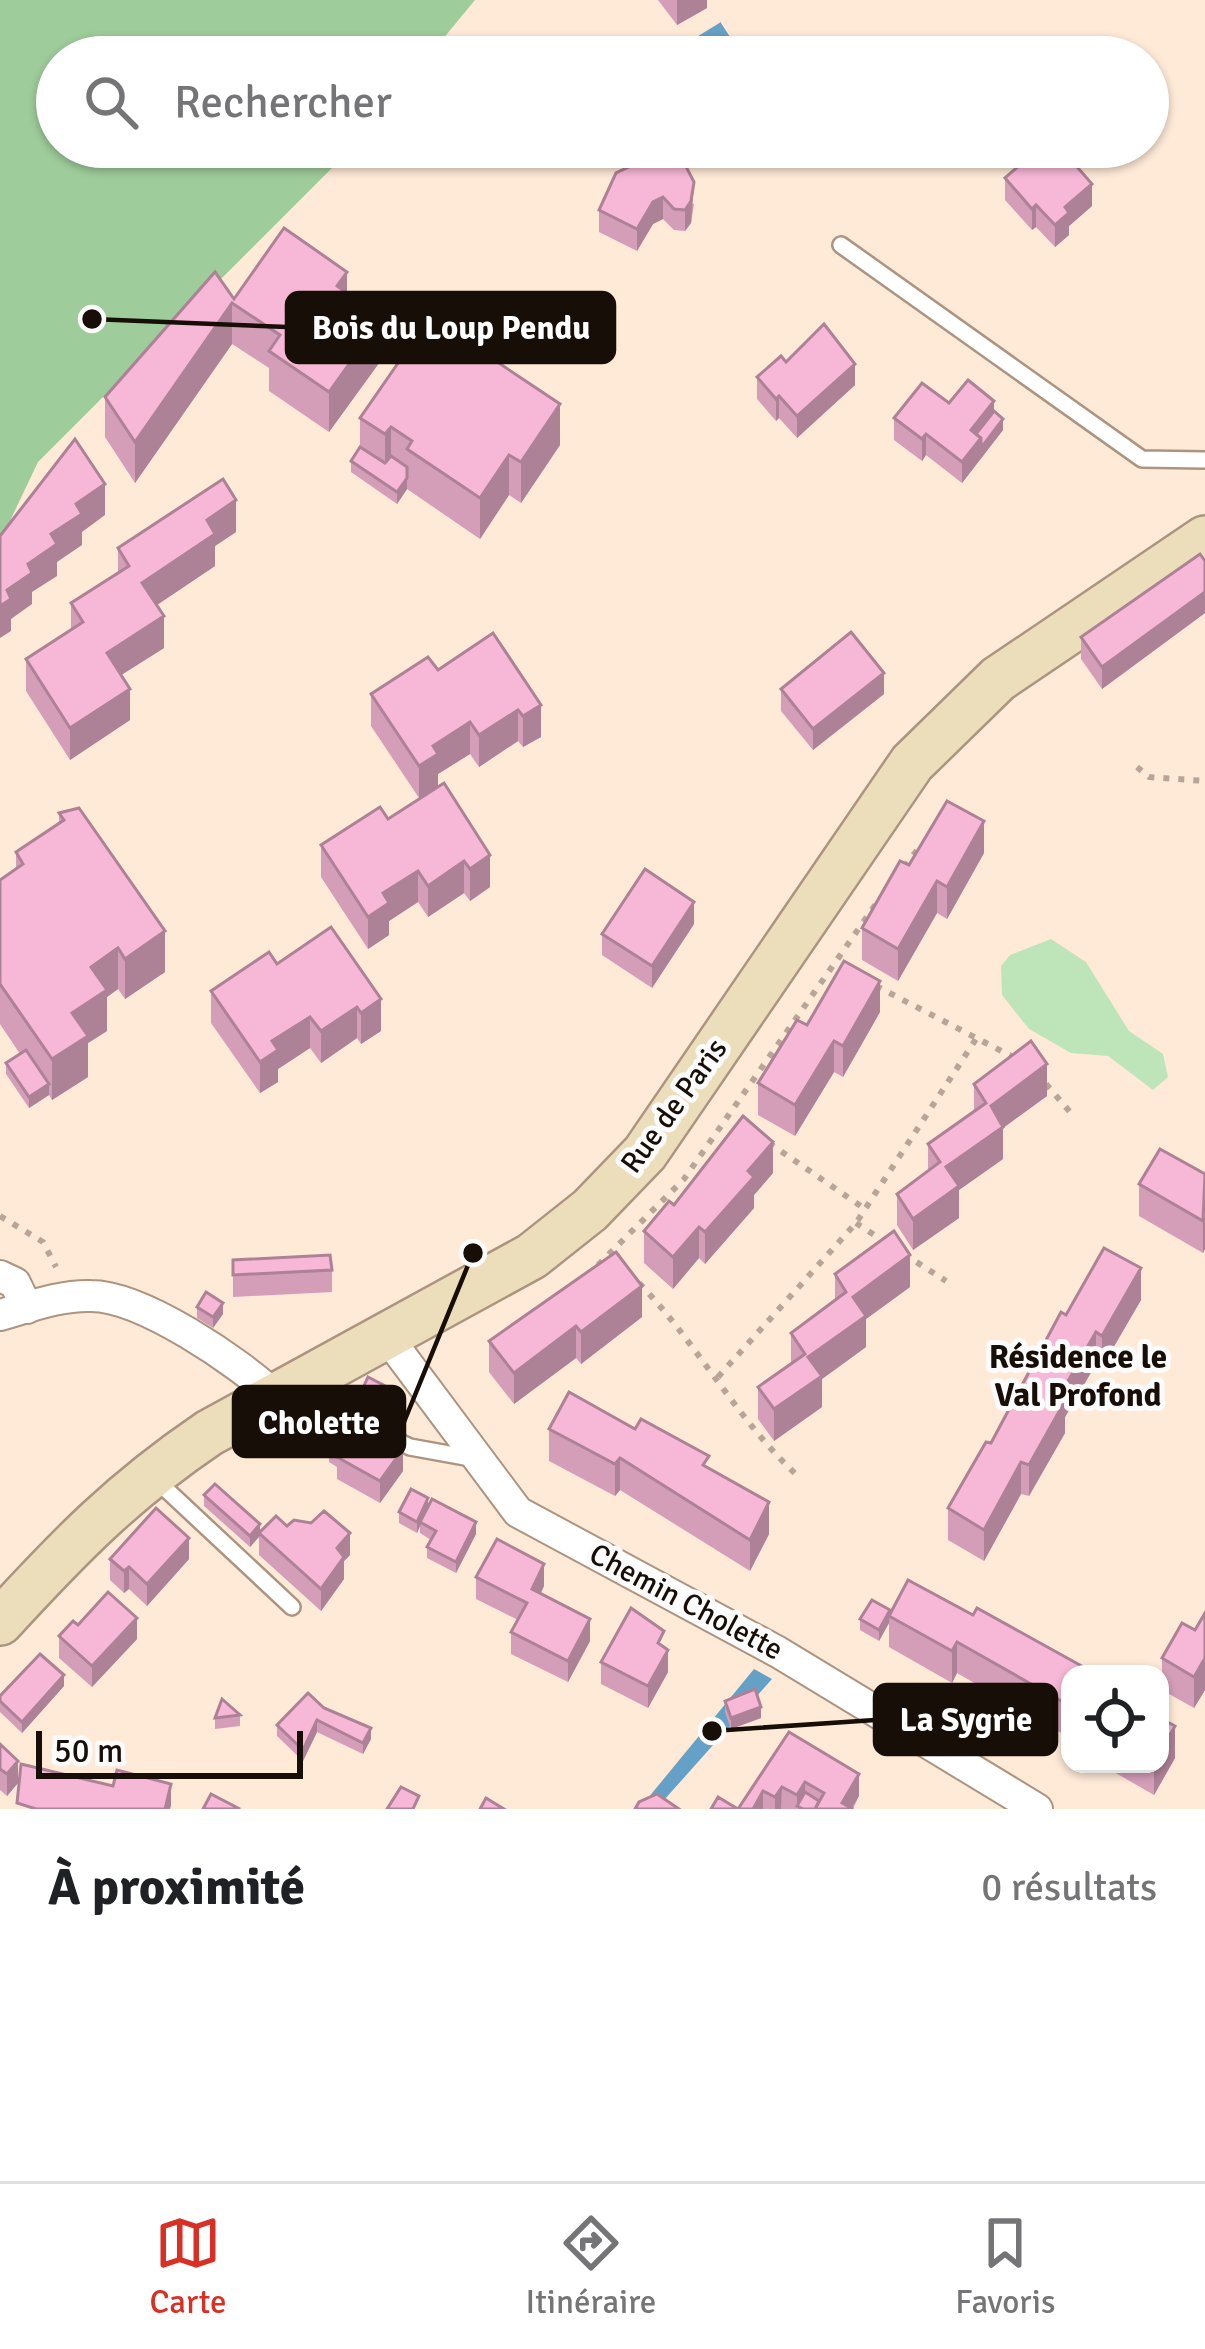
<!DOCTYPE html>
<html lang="fr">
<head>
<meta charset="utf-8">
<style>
	:root { --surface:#fff; --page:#f6f6f6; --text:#202124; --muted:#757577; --line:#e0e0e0; --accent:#d93025 }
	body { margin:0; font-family:Signika,sans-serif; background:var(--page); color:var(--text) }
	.controls { position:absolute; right:36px; bottom:36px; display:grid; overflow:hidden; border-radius:24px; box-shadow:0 3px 9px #0004 }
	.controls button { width:108px; height:108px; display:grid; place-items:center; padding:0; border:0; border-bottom:3px solid var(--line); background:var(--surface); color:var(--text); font:60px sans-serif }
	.scale { position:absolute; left:36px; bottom:30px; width:267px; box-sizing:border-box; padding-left:12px; border:6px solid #170e07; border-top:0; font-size:33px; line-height:42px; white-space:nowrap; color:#170e07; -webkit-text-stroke:9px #fbfbfb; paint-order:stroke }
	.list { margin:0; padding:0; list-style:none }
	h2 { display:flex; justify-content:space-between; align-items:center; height:156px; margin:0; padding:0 48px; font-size:51px }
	h2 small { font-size:39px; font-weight:400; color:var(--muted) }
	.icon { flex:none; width:66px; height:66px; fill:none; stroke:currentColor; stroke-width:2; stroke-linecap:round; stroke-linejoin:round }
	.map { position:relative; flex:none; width:1205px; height:1809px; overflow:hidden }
	.search { position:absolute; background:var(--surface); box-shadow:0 3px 9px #0004; left:36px; right:36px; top:36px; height:132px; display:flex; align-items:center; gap:30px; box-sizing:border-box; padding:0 42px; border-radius:66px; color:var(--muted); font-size:45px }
	.sheet { height:372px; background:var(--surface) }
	nav { display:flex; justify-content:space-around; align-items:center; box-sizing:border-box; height:168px; border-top:3px solid var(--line); background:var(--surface); font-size:33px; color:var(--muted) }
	nav a { display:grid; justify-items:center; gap:6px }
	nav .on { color:var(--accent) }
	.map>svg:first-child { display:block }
</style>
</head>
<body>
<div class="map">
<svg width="1205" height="1809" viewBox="0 0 1205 1809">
	<rect width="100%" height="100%" fill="#ffead8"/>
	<polygon fill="#bee4ba" points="1051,939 1086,962 1129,1031 1163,1054 1168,1077 1153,1090 1108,1056 1071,1053 1029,1029 1002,995 1001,966 1010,955"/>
	<polygon fill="#9fcc9b" points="0,0 475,0 428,57 57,57 57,147 353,147 38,462 0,542"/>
	<g fill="#65a1c6">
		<polygon points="721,22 721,23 743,57 707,57 695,38"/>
		<polygon points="754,1669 772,1679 656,1809 639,1809"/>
	</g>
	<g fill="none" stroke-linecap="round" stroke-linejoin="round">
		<defs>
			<g id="lane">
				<polyline points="841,245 1142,459 1205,460"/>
				<polyline points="299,1394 410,1447 476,1459"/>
				<polyline points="154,1478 292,1607"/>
			</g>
			<g id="street">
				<polyline points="0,1276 15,1283 27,1308"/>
				<path d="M0,1315c29,-8 60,-20 91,-19 51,0 148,66 185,101"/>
				<polyline points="388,1338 518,1512 778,1652 1037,1809"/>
			</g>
			<path id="secondary" d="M0,1622c70,-76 122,-130 209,-189l323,-177 58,-46 55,-57 267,-390 86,-84 207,-140"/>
		</defs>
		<use href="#lane" stroke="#ad9480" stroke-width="20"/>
		<use href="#street" stroke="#ad9480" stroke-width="34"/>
		<use href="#secondary" stroke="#ad9480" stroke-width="50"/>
		<g stroke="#b7a697" stroke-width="6" stroke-dasharray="6 9" stroke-linecap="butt">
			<polyline points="1137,767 1149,777 1205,781"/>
			<polyline points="904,867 922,844"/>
			<polyline points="876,986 1013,1057"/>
			<polyline points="1046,1084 1070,1112"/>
			<polyline points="769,1143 865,1209"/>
			<polyline points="0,1216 43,1242 56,1267"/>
			<polyline points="856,1223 888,1244"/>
			<polyline points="904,1254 946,1281"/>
			<polyline points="598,1265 684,1179 878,901"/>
			<path d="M639,1283c59,61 99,139 162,196"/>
			<polyline points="718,1377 856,1223 976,1039"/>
		</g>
		<use href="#lane" stroke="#fff" stroke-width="15"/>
		<use href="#street" stroke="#fff" stroke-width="30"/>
		<use href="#secondary" stroke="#eddebb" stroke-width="45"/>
	</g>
	<g fill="#d49eb9">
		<polygon points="658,0 707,0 707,8 677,25"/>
		<polygon points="1006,147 1054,147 1092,206 1069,226 1069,235 1055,247 1036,227 1032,230 1005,200 1005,178 1018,167 1018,162"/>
		<polygon points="616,173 694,204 691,223 685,231 674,230 663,219 653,224 637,251 599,232 599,210"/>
		<polygon points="347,294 382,359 329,432 269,391 269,368 232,344 135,483 105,437 105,397 234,299"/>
		<polygon points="786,362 855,385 797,438 779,418 776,421 757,399 757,377"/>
		<polygon points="994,411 1003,430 962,483 926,455 922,461 894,440 894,418"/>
		<polygon points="360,418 560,445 521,503 509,495 480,539 407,489 397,504 351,472 351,461 360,447"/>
		<polygon points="236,532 215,546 215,566 157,605 164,648 121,675 130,720 70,760 26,691 26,659 71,629 71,603 118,574 118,548"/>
		<polygon points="1205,561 1205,613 1102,689 1081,659 1081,637"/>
		<polygon points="493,633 541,737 523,747 518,741 479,767 470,754 438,774 438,786 419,798 371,726 371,694 438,670"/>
		<polygon points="781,689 884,694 813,750 781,711"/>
		<polygon points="444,783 490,887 470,901 464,893 428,917 418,902 389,921 389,935 368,949 321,877 321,845 388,819"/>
		<polygon points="59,813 165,972 125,999 118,989 107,997 107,1031 88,1043 88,1077 52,1100 49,1095 29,1108 6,1074 6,1063 20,1054 0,1024 0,880 16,869 16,852 59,823"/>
		<polygon points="984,853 947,919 937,913 898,981 862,960 862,928 909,865"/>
		<polygon points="694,924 652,988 602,955 602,934"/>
		<polygon points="331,927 381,1031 361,1044 357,1038 321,1063 310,1048 278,1069 278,1082 260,1093 211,1023 211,991 277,964"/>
		<polygon points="880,1012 843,1077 834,1072 795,1136 758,1115 758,1083 807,1025"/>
		<polygon points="974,1084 1047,1096 1003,1128 1003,1159 959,1190 959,1218 913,1250 897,1225 897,1194 928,1171 928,1144 974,1111"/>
		<polygon points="773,1173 754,1195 754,1208 705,1264 699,1258 673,1289 644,1263 644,1231 674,1205"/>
		<polygon points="1205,1174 1205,1249 1203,1253 1139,1216 1139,1184"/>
		<polygon points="233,1260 332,1270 332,1292 233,1297"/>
		<polygon points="835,1274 910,1287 866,1319 866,1347 822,1379 822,1407 774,1441 758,1419 758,1387 791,1363 791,1333 835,1300"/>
		<polygon points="1141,1300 1102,1367 1096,1364 1065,1417 1065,1433 1029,1496 1021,1494 984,1561 948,1540 948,1508 991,1443 1066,1315"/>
		<polygon points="197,1307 223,1314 213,1328 197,1318"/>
		<polygon points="642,1317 581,1364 576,1358 514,1404 489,1372 489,1341"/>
		<polygon points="363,1388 387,1399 382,1409 363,1399"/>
		<polygon points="549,1429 635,1429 709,1468 769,1534 750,1571 620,1490 615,1496 549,1461"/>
		<polygon points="329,1440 403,1471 380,1503 337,1479 337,1467 329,1462"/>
		<polygon points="204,1495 260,1532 287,1526 350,1555 344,1561 344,1579 321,1611 259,1555 259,1536 250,1547 204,1506"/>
		<polygon points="428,1507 476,1534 456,1573 427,1558 427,1547 431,1540 420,1533 420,1525 417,1533 399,1523 399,1512"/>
		<polygon points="110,1559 189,1559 147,1606 129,1589 124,1593 110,1580"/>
		<polygon points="476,1577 544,1586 541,1593 590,1641 568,1682 511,1654 511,1632 518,1620 476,1599"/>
		<polygon points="890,1610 1070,1674 1070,1738 957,1673 952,1683 889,1647 889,1623 879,1641 860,1630 860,1619"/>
		<polygon points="1205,1613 1205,1690 1194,1708 1162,1690 1162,1658 1195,1630"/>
		<polygon points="78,1625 137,1639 92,1687 59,1658 59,1636"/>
		<polygon points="664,1648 668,1672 648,1708 601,1684 601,1662"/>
		<polygon points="64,1686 22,1733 0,1712 0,1696"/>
		<polygon points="725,1701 761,1718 731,1729 725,1712"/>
		<polygon points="324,1708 371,1739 363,1754 317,1732 303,1761 277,1736 277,1725"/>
		<polygon points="240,1715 240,1726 215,1729 215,1718"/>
		<polygon points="789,1732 859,1796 853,1809 711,1809 738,1809"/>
		<polygon points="0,1744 18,1783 7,1796 0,1790"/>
		<polygon points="1175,1758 1154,1795 1100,1764 1160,1764"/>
	</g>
	<g fill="#ad8196">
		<polygon points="677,0 707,0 707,8 677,25"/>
		<polygon points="694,182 691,223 685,231 685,210"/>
		<polygon points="1092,184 1092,206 1069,226 1069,235 1055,247 1055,225 1065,207"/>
		<polygon points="663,197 663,219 653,224 637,251 637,229 653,202"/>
		<polygon points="1036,205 1036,227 1032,230 1032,209"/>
		<polygon points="347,272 347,312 337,286"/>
		<polygon points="232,303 232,344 135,483 135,442"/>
		<polygon points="382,318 382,359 329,432 329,392"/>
		<polygon points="855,364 855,385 797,438 797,416"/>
		<polygon points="779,396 779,418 776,421 776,399"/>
		<polygon points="994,401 994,422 1003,419 1003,430 962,483 962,462 971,430"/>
		<polygon points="560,404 560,445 521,503 521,462"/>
		<polygon points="391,427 391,467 385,475 385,434"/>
		<polygon points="926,434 926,455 922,461 922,439"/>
		<polygon points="509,455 509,495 480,539 480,498"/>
		<polygon points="407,478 407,489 397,504 397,492"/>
		<polygon points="105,484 105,515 82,532 82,545 57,562 57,576 32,592 32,604 11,619 11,631 0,638 0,606 7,590 76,504"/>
		<polygon points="236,500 236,532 215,546 215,566 142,615 142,583 207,520"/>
		<polygon points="1205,592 1205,613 1102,689 1102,667"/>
		<polygon points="164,616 164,648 107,684 107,653"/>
		<polygon points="884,673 884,694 813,750 813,729"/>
		<polygon points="130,689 130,720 70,760 70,728"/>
		<polygon points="541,705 541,737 523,747 523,716"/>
		<polygon points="518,710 518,741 479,767 479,735"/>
		<polygon points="470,722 470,754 438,774 438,786 419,798 419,766 433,746"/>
		<polygon points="984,821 984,853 947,919 947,887"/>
		<polygon points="490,855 490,887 470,901 470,869"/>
		<polygon points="464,861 464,893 428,917 428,886"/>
		<polygon points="418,871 418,902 389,921 389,935 368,949 368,917 383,893"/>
		<polygon points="937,881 937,913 898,981 898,949"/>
		<polygon points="694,902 694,924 652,988 652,966"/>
		<polygon points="165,931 165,972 125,999 125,959"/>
		<polygon points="118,948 118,989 107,997 107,1031 88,1043 88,1077 52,1100 52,1059 91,967"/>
		<polygon points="880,981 880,1012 843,1077 843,1046"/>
		<polygon points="381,999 381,1031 361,1044 361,1013"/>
		<polygon points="357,1007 357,1038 321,1063 321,1031"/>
		<polygon points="310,1017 310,1048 278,1069 278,1082 260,1093 260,1062 272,1041"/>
		<polygon points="834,1041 834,1072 795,1136 795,1105"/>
		<polygon points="1047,1064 1047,1096 1003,1128 1003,1159 959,1190 959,1218 913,1250 913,1219 946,1167 991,1106"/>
		<polygon points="49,1084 49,1095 29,1108 29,1097"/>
		<polygon points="773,1142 773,1173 754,1195 754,1208 705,1264 705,1232 748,1171"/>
		<polygon points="1205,1217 1205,1249 1203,1253 1203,1221"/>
		<polygon points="699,1227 699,1258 673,1289 673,1257"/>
		<polygon points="910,1255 910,1287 866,1319 866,1347 822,1379 822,1407 774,1441 774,1409 808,1357 853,1297"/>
		<polygon points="1141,1268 1141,1300 1102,1367 1102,1336"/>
		<polygon points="642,1286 642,1317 581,1364 581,1332"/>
		<polygon points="223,1303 223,1314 213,1328 213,1317"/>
		<polygon points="576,1326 576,1358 514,1404 514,1373"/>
		<polygon points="1096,1332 1096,1364 1065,1417 1065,1433 1029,1496 1029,1465 1060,1395"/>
		<polygon points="387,1387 387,1399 382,1409 382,1397"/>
		<polygon points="403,1449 403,1471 380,1503 380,1481"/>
		<polygon points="620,1458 620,1490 615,1496 615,1464"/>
		<polygon points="1021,1462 1021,1494 984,1561 984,1530"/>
		<polygon points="428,1498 428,1509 417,1533 417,1522"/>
		<polygon points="769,1502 769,1534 750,1571 750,1540"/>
		<polygon points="476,1522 476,1534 456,1573 456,1562"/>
		<polygon points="260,1524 260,1536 250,1547 250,1536"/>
		<polygon points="350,1533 350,1555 344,1561 344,1579 321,1611 321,1589 337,1548"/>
		<polygon points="189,1538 189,1559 147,1606 147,1584"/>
		<polygon points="544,1564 544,1586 532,1610 532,1589"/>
		<polygon points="129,1567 129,1589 124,1593 124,1571"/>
		<polygon points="890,1610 889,1623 879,1641 879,1630"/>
		<polygon points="137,1618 137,1639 92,1687 92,1666"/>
		<polygon points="590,1619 590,1641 568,1682 568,1661"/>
		<polygon points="957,1642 957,1673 952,1683 952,1651"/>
		<polygon points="668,1650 668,1672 648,1708 648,1686"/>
		<polygon points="1205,1658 1205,1690 1194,1708 1194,1677"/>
		<polygon points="64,1675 64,1686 22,1733 22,1722"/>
		<polygon points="761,1707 761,1718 731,1729 731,1718"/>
		<polygon points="317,1720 317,1732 303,1761 303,1750"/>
		<polygon points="1175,1726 1175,1758 1154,1795 1154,1764 1160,1764 1160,1753"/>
		<polygon points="371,1728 371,1739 363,1754 363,1743"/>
		<polygon points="18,1761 18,1783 7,1796 7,1774"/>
		<polygon points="859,1774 859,1796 851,1809 842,1803"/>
		<polygon points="805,1782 805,1804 797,1806 797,1795"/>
		<polygon points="171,1784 171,1806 170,1809 165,1809"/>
		<polygon points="782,1787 781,1809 775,1809 775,1797"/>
		<polygon points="763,1791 763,1809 753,1809"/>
	</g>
	<g fill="#f7b8d7" stroke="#ad8196" stroke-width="3">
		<polygon points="672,147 676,147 694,182 691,201 685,210 674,209 663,197 653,202 637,229 599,210 616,173"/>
		<polygon points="1023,147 1054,147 1061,156 1065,153 1092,184 1065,207 1069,213 1055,225 1036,205 1032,209 1005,178 1023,162 1018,155 1025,149"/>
		<polygon points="284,228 347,272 337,286 382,318 329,392 269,351 280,335 232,303 135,442 105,397 215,272 234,299"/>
		<polygon points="430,317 560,404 521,462 509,455 480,498 407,449 412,441 391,427 385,434 360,418"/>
		<polygon points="824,324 855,364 797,416 779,396 776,399 757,377 781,356 786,362"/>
		<polygon points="968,380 994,401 971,430 981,438 962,462 926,434 922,439 894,418 922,383 949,403"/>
		<polygon points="994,411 1003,419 981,448 981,438 976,434"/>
		<polygon points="75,439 105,484 76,504 82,514 51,534 57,544 28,564 32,573 7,590 11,599 0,606 0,536"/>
		<polygon points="360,447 385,463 391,456 407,467 407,478 397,492 351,461"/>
		<polygon points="223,479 236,500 207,520 215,534 142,583 164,616 107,653 130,689 70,728 26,659 83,622 71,603 129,566 118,548"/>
		<polygon points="1200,554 1205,561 1205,592 1102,667 1081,637"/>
		<polygon points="851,632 884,673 813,729 781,689"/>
		<polygon points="493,633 541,705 523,716 518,710 479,735 470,722 433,746 438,754 419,766 371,694 428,657 438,670"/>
		<polygon points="444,783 490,855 470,869 464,861 428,886 418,871 383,893 389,903 368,917 321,845 380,807 388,819"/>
		<polygon points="947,801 984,821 947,887 937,881 898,949 862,928 900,861 909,865"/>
		<polygon points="79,808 165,931 125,959 118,948 91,967 107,990 72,1013 88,1036 52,1059 0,984 0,880 23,864 16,852 64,820 59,813"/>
		<polygon points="645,869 694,902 652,966 602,934"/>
		<polygon points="331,927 381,999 361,1013 357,1007 321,1031 310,1017 272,1041 278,1050 260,1062 211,991 269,952 277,964"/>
		<polygon points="844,961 880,981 843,1046 834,1041 795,1105 758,1083 797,1020 807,1025"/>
		<polygon points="1031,1041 1047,1064 991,1106 1003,1127 946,1167 959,1186 913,1219 897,1194 940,1162 928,1144 986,1103 974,1084"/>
		<polygon points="26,1050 49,1084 29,1097 6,1063"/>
		<polygon points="743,1116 773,1142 748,1171 754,1177 705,1232 699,1227 673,1257 644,1231 669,1201 674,1205"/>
		<polygon points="1160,1149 1205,1174 1203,1221 1139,1184"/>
		<polygon points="894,1231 910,1255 853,1297 866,1316 808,1357 822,1376 774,1409 758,1387 805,1354 791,1333 846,1292 835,1274"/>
		<polygon points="1104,1248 1141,1268 1102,1336 1096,1332 1060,1395 1065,1401 1029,1465 1021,1462 984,1530 948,1508 986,1442 991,1443 1061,1312 1066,1315"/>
		<polygon points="616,1252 642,1286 581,1332 576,1326 514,1373 489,1341"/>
		<polygon points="330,1255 332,1270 233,1275 233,1260"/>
		<polygon points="206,1292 223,1303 213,1317 197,1307"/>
		<polygon points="368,1377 387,1387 382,1397 363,1388"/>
		<polygon points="569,1392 635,1429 641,1419 709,1456 703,1465 769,1502 750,1540 620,1458 615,1464 549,1429"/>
		<polygon points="345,1415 403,1449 380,1481 337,1457 341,1447 329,1440"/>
		<polygon points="215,1484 260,1524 250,1536 204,1495"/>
		<polygon points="411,1489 428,1498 417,1522 399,1512"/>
		<polygon points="432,1499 476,1522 456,1562 427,1547 436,1531 420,1522"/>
		<polygon points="156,1508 189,1538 147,1584 129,1567 124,1571 110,1559"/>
		<polygon points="324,1511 350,1533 337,1548 344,1557 321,1589 259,1533 276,1516 287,1526 294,1520 311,1523"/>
		<polygon points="497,1539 544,1564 532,1589 590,1619 568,1661 511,1632 527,1603 476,1577"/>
		<polygon points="908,1580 973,1615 977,1608 1096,1674 1070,1674 1070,1706 957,1642 952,1651 889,1616"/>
		<polygon points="108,1592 137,1618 92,1666 59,1636 73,1621 78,1625"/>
		<polygon points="872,1600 890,1610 879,1630 860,1619"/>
		<polygon points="631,1608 664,1631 658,1643 668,1650 648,1686 601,1662"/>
		<polygon points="1205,1613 1205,1658 1194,1677 1162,1658 1182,1623 1195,1630"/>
		<polygon points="40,1654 64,1675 22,1722 0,1701 0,1696"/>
		<polygon points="755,1689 761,1707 731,1718 725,1701"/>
		<polygon points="308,1693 324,1708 371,1728 363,1743 317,1720 303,1750 277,1725"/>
		<polygon points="222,1699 240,1715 215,1718"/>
		<polygon points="1160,1718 1175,1726 1160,1753"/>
		<polygon points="789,1732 859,1774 842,1803 853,1809 815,1809 824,1793 805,1782 797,1795 782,1787 775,1797 763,1791 753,1809 711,1809 718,1797 738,1809"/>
		<polygon points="0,1744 18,1761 7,1774 0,1769"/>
		<polygon points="21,1764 113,1786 117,1770 171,1784 165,1809 36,1809 17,1803"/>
		<polygon points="401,1787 419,1796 413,1809 387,1809"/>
		<polygon points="805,1792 819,1801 815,1809 803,1809 797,1806"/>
		<polygon points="211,1794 240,1809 203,1809"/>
		<polygon points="657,1794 679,1809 635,1809 639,1802"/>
		<polygon points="486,1798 504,1809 480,1809"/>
	</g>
	<g text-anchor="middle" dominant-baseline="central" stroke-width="10" stroke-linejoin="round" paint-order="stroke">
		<g font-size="30" fill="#170e07" stroke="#fbfbfb">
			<text transform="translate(674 1106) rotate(-54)">Rue de Paris</text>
			<text transform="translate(686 1602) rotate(28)">Chemin Cholette</text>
		</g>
		<g font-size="33" font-weight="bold" fill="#170e07" stroke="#fbfbfb">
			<text x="1078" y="1357">Résidence le<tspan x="1078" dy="38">Val Profond</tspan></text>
		</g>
	</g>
	<path fill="none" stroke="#170e07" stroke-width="4.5" d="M92 319L287 327M473 1253L404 1422M712 1731L875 1720"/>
	<g fill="#170e07" stroke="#fbfbfb" stroke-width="4.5">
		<circle cx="92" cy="319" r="12"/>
		<circle cx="473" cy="1253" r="12"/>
		<circle cx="712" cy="1731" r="12"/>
	</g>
	<g fill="#170e07" stroke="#170e07" stroke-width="4.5">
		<rect x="287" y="293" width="327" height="69" rx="12"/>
		<rect x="234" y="1387" width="170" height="69" rx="12"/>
		<rect x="875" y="1685" width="181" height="69" rx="12"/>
	</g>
	<g font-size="33" text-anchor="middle" font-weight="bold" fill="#fff">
		<text x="451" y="339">Bois du Loup Pendu</text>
		<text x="319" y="1434">Cholette</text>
		<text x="966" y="1731">La Sygrie</text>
	</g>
</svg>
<div class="controls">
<button><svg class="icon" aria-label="locate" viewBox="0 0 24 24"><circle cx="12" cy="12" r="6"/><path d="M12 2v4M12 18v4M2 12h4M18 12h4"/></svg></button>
</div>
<div class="scale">50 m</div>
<div class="search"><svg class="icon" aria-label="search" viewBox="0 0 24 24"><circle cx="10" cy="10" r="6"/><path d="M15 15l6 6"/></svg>Rechercher</div>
</div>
<section class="sheet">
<h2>À proximité<small>0 résultats</small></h2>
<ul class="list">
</ul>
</section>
<nav>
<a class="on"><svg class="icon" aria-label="map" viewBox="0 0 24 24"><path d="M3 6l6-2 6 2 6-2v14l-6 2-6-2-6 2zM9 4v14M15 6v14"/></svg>Carte</a>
<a><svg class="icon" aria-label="directions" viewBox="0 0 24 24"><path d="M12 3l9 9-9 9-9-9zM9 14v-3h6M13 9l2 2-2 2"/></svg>Itinéraire</a>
<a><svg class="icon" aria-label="saved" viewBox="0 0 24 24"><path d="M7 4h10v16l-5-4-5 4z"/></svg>Favoris</a>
</nav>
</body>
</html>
